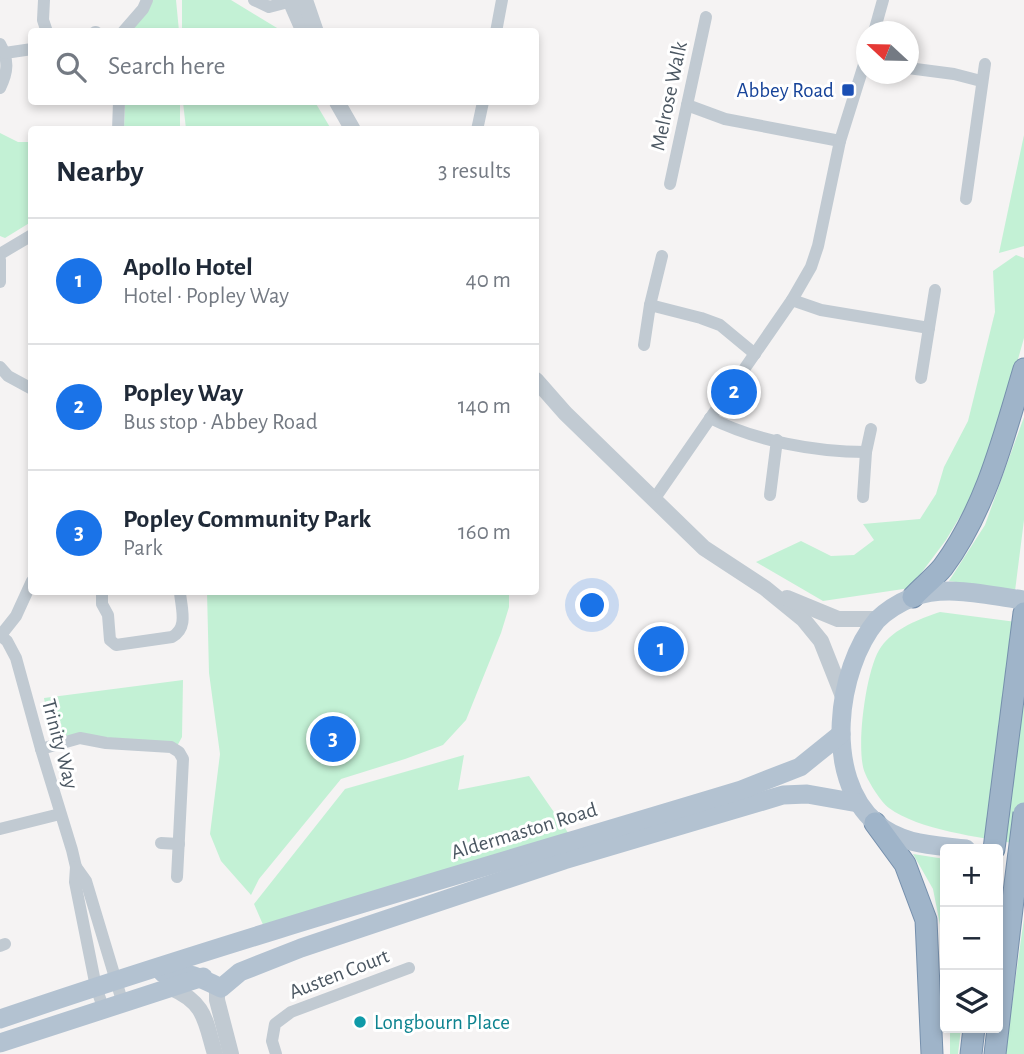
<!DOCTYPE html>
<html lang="en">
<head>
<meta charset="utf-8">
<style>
	:root { --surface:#fff; --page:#f6f6f7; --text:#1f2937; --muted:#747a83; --line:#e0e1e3; --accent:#1a73e8 }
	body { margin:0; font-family:"Alegreya Sans",sans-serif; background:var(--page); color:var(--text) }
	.controls { position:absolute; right:21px; bottom:21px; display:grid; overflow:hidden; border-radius:7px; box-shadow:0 4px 10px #0003 }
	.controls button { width:63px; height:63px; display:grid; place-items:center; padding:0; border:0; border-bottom:2px solid var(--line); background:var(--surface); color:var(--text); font:35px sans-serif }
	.compass { position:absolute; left:856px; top:21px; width:63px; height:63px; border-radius:50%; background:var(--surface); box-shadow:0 4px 10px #0003; rotate:292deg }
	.you { position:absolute; left:593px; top:606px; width:24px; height:24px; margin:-18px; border:5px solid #fff; border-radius:50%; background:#1a73e8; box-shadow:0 0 0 10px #1a73e833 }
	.badge { display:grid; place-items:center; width:46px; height:46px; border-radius:50%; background:var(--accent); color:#fff; font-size:23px; font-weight:700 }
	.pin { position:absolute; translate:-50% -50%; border:4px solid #fff; box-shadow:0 2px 7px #0006 }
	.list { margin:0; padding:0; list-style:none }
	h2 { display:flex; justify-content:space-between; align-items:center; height:91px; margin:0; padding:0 28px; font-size:30px }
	h2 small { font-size:23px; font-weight:400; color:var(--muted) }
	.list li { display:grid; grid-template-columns:46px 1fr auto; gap:21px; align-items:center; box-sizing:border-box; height:126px; padding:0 28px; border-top:2px solid var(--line) }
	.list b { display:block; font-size:26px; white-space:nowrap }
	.list p { margin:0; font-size:23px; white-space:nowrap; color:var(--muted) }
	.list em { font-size:23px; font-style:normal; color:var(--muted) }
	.icon { flex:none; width:38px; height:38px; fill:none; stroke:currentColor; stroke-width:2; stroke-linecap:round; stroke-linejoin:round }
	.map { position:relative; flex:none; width:1024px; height:1054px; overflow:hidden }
	.search { position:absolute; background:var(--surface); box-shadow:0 4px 10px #0003; left:28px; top:28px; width:511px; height:77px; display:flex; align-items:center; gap:18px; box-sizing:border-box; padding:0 24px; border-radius:7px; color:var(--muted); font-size:26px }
	.panel { position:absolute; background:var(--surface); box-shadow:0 4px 10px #0003; left:28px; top:126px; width:511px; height:469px; border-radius:7px }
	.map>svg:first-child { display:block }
</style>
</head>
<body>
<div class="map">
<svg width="1024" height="1054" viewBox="0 0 1024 1054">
	<rect width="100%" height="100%" fill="#f5f3f3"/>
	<g fill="#c3f1d5">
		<polygon points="153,0 176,0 179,31 131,32"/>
		<polygon points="182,0 231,0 282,31 182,31"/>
		<polygon points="125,102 180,102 180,129 124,129"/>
		<polygon points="183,102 315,102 331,129 186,129"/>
		<polygon points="0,133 18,142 32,142 31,222 5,238 0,236"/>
		<polygon points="1024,135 1024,246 999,253"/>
		<polygon points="1016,255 1024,258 1024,338 1000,423 977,488 946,540 910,588 823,601 756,562 801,541 831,556 854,555 874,540 863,524 920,519 936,494 944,467 968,421 995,312 993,271"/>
		<polygon points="1024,417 1024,520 1015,591 949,581 985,525"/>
		<polygon points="207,592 509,592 509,607 501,633 466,720 443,745 405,759 341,779 259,879 251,895 221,861 210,834 220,754 209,673"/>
		<path d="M940,612l84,11v222c-38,-7 -104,-14 -135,-37 -8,-6 -20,-25 -24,-35 -10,-22 1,-106 16,-126 14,-19 38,-28 59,-35z"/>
		<polygon points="183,680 182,737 176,748 61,740 59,737 50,734 44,698"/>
		<polygon points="464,755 458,790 529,776 569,834 264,927 254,904 345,789"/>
		<polygon points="913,854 945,859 945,950 933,889"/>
		<polygon points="1024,918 1024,1054 1005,1054"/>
		<polygon points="950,1028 961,1028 958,1054 950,1054"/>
	</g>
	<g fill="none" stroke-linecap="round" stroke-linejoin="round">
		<defs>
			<g id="trunk">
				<path d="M913,597c9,-10 21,-19 30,-30 43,-58 61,-131 81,-198"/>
				<polyline points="875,823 905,864 926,920 932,1054"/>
				<polyline points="994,849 1024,613"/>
				<polyline points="971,1054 974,1028"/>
				<polyline points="995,1054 1013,900"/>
			</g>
		</defs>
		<use href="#trunk" stroke="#7690ad" stroke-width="23"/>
		<g stroke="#c1cad2" stroke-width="12">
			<polyline points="44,0 43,20 47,32"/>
			<polyline points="254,0 269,7 296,0"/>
			<polyline points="95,32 96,32"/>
			<polyline points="123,32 143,9 147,0"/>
			<polyline points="496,32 502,0"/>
			<polyline points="874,32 883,0"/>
			<path d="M0,44c9,16 8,28 0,44"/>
			<polyline points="5,53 32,49"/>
			<polyline points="908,68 954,74 981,81"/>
			<polyline points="687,105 725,119 840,141"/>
			<polyline points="118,130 119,102"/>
			<polyline points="477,130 483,102"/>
			<polyline points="670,184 706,17"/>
			<polyline points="966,199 985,64"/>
			<polyline points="0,254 32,235"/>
			<polyline points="0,260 0,282"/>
			<polyline points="792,300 821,310 929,328"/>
			<polyline points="650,305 701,318 720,325 755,354"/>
			<polyline points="644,345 650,305 662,256"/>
			<polyline points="0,367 8,376 32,389"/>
			<polyline points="921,378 935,290"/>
			<path d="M710,418c46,23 105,34 156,34"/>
			<polyline points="770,495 777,440"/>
			<polyline points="863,497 866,452 871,429"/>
			<polyline points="655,498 792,300 811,267 818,246 840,141 866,58"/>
			<path d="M102,592v12l6,11 2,25 6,5 56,-8c17,-9 9,-29 8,-45"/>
			<polyline points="0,635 7,641 16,658 41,749 72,850 76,867 75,882 96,987 104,1010"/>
			<polyline points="1,635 16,616 32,581"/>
			<polyline points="41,749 80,738 106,743 171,747 179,752 183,759 177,877"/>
			<polyline points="0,829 60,814"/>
			<polyline points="161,843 179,844"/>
			<polyline points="76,867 86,881 123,1004"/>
			<polyline points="0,946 5,944"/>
			<polyline points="276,1054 272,1041 275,1024 291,1012 409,968"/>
		</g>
		<g stroke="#c1cad2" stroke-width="16">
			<polyline points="290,0 304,32"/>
			<polyline points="305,0 316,32"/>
			<polyline points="337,102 353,130"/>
			<polyline points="536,380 565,413 704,548 765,588 803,619 821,641 844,699"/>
			<polyline points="787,598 838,619 878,619"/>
			<path d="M171,988c35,15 34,33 44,66"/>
			<polyline points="221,988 217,993 217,1000 231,1054"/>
		</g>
		<g stroke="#b3c2d1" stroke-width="19">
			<path d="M966,849c-32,-4 -65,-4 -90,-26 -53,-45 -40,-154 1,-203 9,-9 24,-18 36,-23 34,-13 76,-1 111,3"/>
			<path d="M163,973c22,-3 38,5 58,15l19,-16 61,-24 263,-88 219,-65 24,-1 51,9"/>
			<path d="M0,1019c244,-83 493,-154 741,-229l59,-23 41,-33"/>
			<polyline points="0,1043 203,977"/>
		</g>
		<use href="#trunk" stroke="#9fb4c9" stroke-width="21"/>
		<defs>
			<polyline id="trunk-bridge" points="1013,900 1024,813"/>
		</defs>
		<use href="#trunk-bridge" stroke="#7690ad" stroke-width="23" stroke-linecap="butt"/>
		<use href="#trunk-bridge" stroke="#9fb4c9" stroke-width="21"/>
	</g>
	<rect fill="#1a4fb4" stroke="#fff" stroke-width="2.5" x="841" y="83" width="14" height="14" rx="3.5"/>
	<circle fill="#0f9aa8" stroke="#fff" stroke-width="2.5" cx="360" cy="1022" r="7"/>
	<g text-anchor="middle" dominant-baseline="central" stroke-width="6" stroke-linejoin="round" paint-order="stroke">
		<g font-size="21" fill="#164399" stroke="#fff" text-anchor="end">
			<text x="834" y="90">Abbey Road</text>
		</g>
		<g font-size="21" fill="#4a5661" stroke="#fff">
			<text transform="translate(669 96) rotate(-78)">Melrose Walk</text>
			<text transform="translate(60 744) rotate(75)">Trinity Way</text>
			<text transform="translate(524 831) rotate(-17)">Aldermaston Road</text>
			<text transform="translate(339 974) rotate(-21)">Austen Court</text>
		</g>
		<g font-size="21" fill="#0d838f" stroke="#fff" text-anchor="start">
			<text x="374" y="1022">Longbourn Place</text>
		</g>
	</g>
</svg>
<div class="controls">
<button>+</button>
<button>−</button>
<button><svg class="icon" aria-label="layers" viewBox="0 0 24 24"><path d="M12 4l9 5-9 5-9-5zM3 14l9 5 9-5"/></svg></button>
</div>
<svg class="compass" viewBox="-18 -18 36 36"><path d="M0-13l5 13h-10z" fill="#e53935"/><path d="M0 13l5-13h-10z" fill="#747a83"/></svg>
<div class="you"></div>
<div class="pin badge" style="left:661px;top:649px">1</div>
<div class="pin badge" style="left:734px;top:392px">2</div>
<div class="pin badge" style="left:333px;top:739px">3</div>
<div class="search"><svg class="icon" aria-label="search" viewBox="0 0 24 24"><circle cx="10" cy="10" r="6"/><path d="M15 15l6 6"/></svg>Search here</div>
<section class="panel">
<h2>Nearby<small>3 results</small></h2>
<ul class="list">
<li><span class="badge">1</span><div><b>Apollo Hotel</b><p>Hotel · Popley Way</p></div><em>40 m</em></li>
<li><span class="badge">2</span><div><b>Popley Way</b><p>Bus stop · Abbey Road</p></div><em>140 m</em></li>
<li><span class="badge">3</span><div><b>Popley Community Park</b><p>Park</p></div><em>160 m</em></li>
</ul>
</section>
</div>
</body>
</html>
